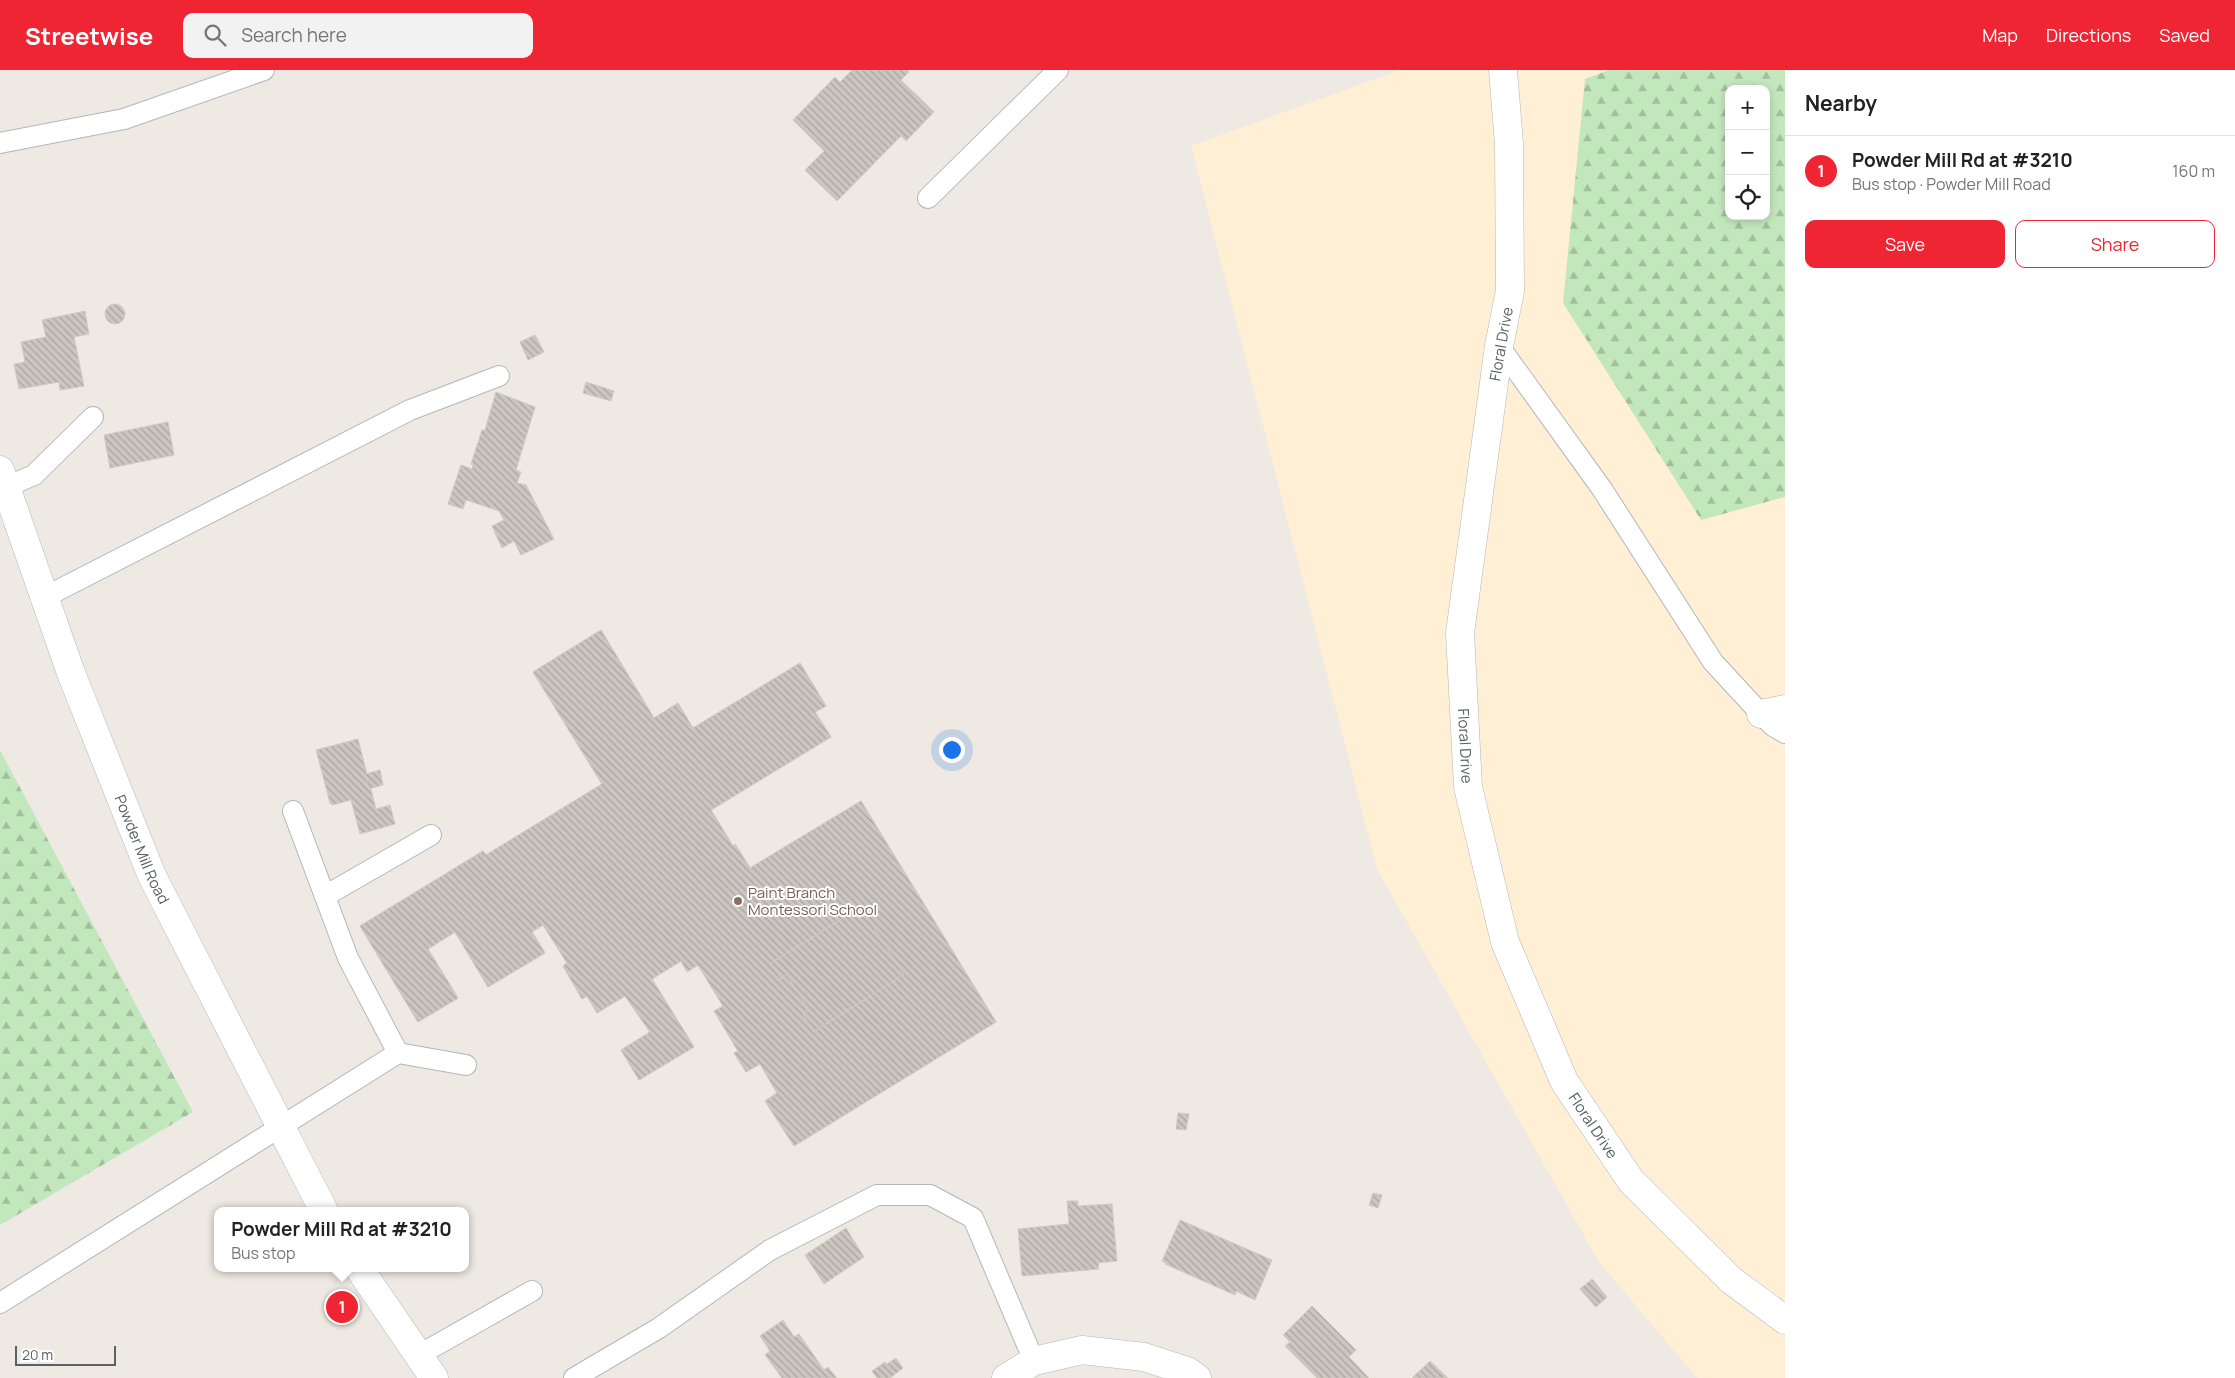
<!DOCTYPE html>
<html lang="en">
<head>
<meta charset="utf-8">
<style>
	:root { --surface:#fff; --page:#f2f2f2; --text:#222; --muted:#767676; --line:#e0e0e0; --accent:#f02534 }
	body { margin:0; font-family:Manrope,sans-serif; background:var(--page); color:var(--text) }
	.controls { position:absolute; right:15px; top:15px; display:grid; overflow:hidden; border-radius:10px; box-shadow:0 2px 8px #0003 }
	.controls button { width:45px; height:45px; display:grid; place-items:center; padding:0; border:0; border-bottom:1px solid var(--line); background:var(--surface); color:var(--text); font:25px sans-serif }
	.scale { position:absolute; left:15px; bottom:12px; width:101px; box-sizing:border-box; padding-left:5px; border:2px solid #5a6063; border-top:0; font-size:14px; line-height:18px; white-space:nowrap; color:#5a6063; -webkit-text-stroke:4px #fff; paint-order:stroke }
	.you { position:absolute; left:951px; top:679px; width:18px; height:18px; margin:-12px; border:4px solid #fff; border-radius:50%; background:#1a73e8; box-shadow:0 0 0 8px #1a73e833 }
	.badge { display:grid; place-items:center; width:32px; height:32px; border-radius:50%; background:var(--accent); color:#fff; font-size:16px; font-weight:700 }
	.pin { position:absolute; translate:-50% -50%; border:2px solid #fff; box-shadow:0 1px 5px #0006 }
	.popup { position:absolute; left:214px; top:1137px; width:255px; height:65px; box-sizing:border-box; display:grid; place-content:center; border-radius:10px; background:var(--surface); filter:drop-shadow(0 1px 4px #0005); font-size:16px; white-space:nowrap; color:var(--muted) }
	.popup b { font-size:19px; color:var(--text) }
	.popup::after { content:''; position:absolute; left:50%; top:100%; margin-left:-10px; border:10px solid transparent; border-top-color:var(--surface) }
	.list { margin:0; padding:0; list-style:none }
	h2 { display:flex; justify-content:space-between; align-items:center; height:65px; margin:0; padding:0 20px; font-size:21px }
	h2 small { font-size:16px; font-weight:400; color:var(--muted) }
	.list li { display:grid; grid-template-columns:32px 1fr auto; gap:15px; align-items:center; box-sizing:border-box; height:70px; padding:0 20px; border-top:1px solid var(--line) }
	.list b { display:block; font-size:19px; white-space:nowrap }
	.list p { margin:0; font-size:16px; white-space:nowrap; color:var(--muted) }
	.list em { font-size:16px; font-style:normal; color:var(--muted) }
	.actions { display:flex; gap:10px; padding:15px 20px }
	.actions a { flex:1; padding:11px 0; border:1px solid var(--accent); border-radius:10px; text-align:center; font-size:18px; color:var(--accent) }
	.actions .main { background:var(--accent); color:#fff }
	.icon { flex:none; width:28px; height:28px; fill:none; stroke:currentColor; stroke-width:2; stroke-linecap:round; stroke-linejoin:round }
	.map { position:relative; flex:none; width:1785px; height:1308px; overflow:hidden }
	header { display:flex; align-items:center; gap:30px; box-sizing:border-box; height:70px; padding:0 25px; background:var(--accent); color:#fff }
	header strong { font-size:24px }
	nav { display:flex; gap:28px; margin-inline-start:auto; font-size:18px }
	.search { width:350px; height:45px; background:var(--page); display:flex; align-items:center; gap:12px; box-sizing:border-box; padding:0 18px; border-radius:10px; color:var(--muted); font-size:19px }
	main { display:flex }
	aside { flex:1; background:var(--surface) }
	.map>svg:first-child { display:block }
</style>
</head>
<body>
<header>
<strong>Streetwise</strong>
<div class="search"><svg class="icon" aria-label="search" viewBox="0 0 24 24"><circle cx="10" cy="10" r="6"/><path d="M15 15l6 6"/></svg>Search here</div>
<nav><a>Map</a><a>Directions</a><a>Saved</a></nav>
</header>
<main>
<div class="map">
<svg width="1785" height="1308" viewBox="0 0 1785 1308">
	<defs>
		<pattern id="forest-firs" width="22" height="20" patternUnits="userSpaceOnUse" patternTransform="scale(1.25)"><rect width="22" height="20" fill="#c3e7bd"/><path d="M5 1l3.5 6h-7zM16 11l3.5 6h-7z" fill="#a1bf9d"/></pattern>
		<pattern id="building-back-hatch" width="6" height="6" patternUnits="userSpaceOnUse" patternTransform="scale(1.25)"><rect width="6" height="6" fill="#cbc6c1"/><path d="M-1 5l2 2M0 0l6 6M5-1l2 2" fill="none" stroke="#a8a4a0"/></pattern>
	</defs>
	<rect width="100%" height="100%" fill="#eee9e2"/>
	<path fill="#ffefd5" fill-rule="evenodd" d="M1400,0h385v1308h-88l-98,-116 -222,-393 -186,-723zM1729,19h37v127h-37z"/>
	<g fill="url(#forest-firs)" fill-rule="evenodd">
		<path d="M1609,0h176v427l-84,23 -138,-217 22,-224zM1729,19h37v127h-37z"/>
		<polygon points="0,680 193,1042 0,1155"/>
	</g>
	<g fill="url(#building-back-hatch)" stroke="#d3cac0" fill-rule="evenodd">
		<polygon points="852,0 907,0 909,2 901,10 934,42 906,71 901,66 837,131 805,100 824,81 793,50 835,7 840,12"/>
		<circle cx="115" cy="244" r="10"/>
		<polygon points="85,241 89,264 74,267 84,316 60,320 59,312 19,319 14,294 25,292 21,272 46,267 42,250"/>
		<polygon points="535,265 544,282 528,290 520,272"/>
		<polygon points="586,312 614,321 611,331 583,323"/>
		<polygon points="496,322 535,337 516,400 521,402 517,413 526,415 554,469 521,485 514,471 502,478 492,456 504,450 499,441 466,430 463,439 448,434 461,395 472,399 473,395 471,394 482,360 485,360"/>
		<polygon points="168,352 174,385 110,398 104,365"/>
		<path d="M601,560l53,88 24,-15 15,25 107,-65 26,43 -11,6 16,25 -120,73 22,36 2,-2 15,24 111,-67 135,221 -202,124 -29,-45 12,-8 -17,-29 -14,8 -12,-19 4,-2 -24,-40 9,-5 -25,-41 -11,7 -6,-11 -29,18 42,68 -55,33 -18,-30 29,-18 -25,-36 -28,17 -10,-17 -5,3 -19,-33 4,-3 -24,-38 -11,7 13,21 -57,34 -33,-55 -27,17 30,49 -40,24 -58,-96 123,-75 3,4 116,-71 -69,-112zM643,781l20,32 -88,52 -19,-32zM861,837l43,68 -91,57 -10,-18 6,-4 -22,-36 -6,5 -10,-16z"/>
		<polygon points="601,560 654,648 678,633 693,658 800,593 826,636 815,642 831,667 711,740 733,776 735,774 750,798 861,731 996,952 794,1076 765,1031 777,1023 760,994 746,1002 734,983 738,981 714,941 723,936 698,895 687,902 681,891 652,909 694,977 639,1010 621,980 650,962 625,926 597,943 587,926 582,929 563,896 567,893 543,855 532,862 545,883 488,917 455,862 428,879 458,928 418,952 360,856 483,781 486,785 602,714 533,602"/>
		<polygon points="358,669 376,739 390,735 395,754 360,764 351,730 332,735 330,733 316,680"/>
		<polygon points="380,700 383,715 368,719 365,704"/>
		<polygon points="861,837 904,905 813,962 803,944 809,940 787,904 781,909 771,893"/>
		<polygon points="1178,1043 1189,1044 1186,1060 1176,1059"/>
		<polygon points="1373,1123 1382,1125 1378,1138 1369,1135"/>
		<polygon points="1067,1131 1078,1131 1078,1136 1112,1134 1117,1191 1098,1193 1099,1199 1022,1206 1018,1159 1069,1154"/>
		<polygon points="1180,1150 1272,1190 1255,1230 1236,1221 1235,1225 1165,1194 1166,1193 1162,1191"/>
		<polygon points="846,1158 864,1187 824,1214 805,1185"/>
		<polygon points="1592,1209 1607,1227 1596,1237 1580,1219"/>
		<polygon points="1312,1236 1356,1280 1349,1287 1369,1308 1317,1308 1285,1276 1290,1272 1283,1265"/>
		<polygon points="783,1250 794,1267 799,1264 824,1300 828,1297 837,1308 782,1308 765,1285 770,1281 760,1266"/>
		<polygon points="896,1288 903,1298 890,1308 877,1308 872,1301 885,1292 887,1294"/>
		<polygon points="1430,1291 1448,1308 1412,1308"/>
	</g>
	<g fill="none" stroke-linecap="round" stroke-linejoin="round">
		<defs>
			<g id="service">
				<polyline points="0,73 124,49 264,0"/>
				<polyline points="928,128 1058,0"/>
				<polyline points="1499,276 1602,419 1713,592 1761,644 1773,656 1785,663"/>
				<polyline points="6,417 34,405 93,347"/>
				<polyline points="45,527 410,340 499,306"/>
				<polyline points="293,741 348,888 398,983"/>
				<polyline points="325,826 431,765"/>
				<polyline points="0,1233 398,983 466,995"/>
				<polyline points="419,1285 532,1221"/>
				<polyline points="574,1308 659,1258 770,1180 877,1125 930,1125 973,1148 1034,1291"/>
			</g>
			<g id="minor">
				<path id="s1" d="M1503,0l6,74 1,147 -11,55 -39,287 8,154 37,155 59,139 67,100 100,99 54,40"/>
				<polyline points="1761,644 1785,639"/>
				<polyline points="1006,1308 1034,1291 1082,1280 1144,1287 1187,1301 1197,1308"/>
			</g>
			<g id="secondary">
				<path id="s2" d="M0,400l71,203 81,203 172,335"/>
				<polyline points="359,1198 434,1308"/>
			</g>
		</defs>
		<use href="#service" stroke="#b3b6ba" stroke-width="22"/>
		<use href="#minor" stroke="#b3b6ba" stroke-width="29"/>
		<use href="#secondary" stroke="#b3b8bd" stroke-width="29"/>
		<use href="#service" stroke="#fff" stroke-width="20"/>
		<use href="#minor" stroke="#fff" stroke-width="28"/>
		<use href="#secondary" stroke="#fff" stroke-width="28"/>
	</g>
	<circle fill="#8d6e63" stroke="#fff" stroke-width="2" cx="738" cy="831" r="5"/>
	<g text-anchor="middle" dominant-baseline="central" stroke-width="4" stroke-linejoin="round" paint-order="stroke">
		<g font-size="15" fill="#5a6063" stroke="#fff">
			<text transform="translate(1501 274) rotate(-80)">Floral Drive</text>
			<text stroke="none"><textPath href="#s1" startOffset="680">Floral Drive</textPath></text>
			<text stroke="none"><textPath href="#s2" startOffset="405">Powder Mill Road</textPath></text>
			<text stroke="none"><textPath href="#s1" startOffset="1085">Floral Drive</textPath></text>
		</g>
		<g font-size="15" fill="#785e54" stroke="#fff" text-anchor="start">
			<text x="748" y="822">Paint Branch<tspan x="748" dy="17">Montessori School</tspan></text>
		</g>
	</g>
</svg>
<div class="controls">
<button>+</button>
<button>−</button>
<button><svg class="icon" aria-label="locate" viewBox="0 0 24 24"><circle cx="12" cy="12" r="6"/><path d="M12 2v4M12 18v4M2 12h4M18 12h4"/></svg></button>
</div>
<div class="scale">20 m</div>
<div class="you"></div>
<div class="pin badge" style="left:342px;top:1237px">1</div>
<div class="popup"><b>Powder Mill Rd at #3210</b>Bus stop</div>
</div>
<aside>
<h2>Nearby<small></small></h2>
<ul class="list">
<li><span class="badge">1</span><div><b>Powder Mill Rd at #3210</b><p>Bus stop · Powder Mill Road</p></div><em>160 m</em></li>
</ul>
<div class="actions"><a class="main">Save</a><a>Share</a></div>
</aside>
</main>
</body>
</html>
